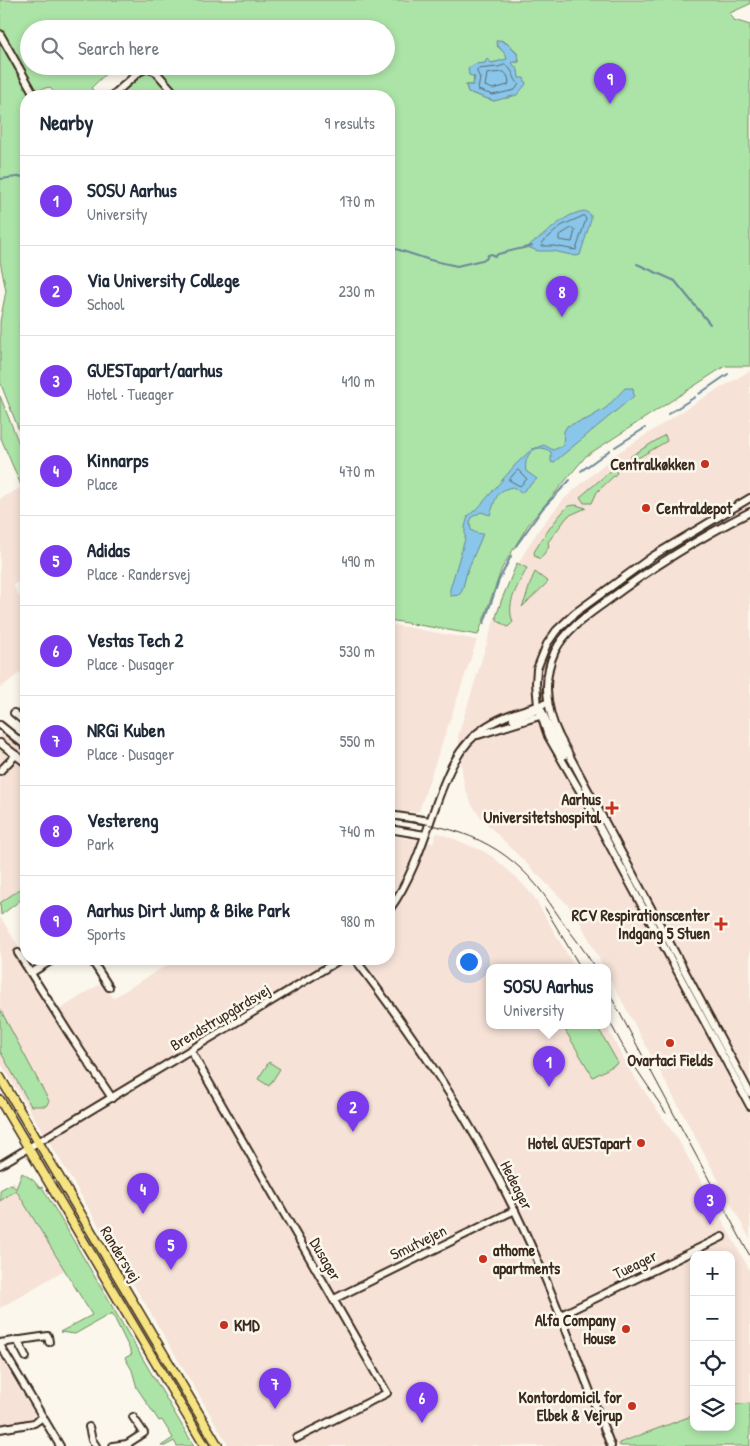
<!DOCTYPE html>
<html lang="en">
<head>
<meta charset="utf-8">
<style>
	:root { --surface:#fff; --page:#f2f2f3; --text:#1f2937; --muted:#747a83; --line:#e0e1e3; --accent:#7c3aed }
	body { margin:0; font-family:"Patrick Hand",sans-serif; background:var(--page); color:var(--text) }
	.controls { position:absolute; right:15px; bottom:15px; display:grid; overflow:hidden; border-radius:10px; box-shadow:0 2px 8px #0003 }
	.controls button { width:45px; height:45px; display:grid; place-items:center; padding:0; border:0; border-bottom:1px solid var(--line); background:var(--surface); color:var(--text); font:25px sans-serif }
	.you { position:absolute; left:468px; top:961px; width:18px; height:18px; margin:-12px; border:4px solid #fff; border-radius:50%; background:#1a73e8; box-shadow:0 0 0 8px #1a73e833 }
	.badge { display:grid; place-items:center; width:32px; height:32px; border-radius:50%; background:var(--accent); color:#fff; font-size:16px; font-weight:700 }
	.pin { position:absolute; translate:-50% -41px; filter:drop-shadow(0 1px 2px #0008) }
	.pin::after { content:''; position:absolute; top:26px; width:18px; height:15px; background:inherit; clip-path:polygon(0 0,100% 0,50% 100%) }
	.popup { position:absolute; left:486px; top:964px; width:125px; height:65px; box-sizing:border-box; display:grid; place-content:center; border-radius:10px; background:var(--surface); filter:drop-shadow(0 1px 4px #0005); font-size:16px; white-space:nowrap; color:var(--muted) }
	.popup b { font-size:19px; color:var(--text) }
	.popup::after { content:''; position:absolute; left:50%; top:100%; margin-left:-10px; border:10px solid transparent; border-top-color:var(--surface) }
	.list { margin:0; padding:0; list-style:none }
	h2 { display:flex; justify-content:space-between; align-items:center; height:65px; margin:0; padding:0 20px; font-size:21px }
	h2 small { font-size:16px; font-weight:400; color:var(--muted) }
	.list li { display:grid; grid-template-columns:32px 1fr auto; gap:15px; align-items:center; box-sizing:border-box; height:90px; padding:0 20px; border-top:1px solid var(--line) }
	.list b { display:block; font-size:19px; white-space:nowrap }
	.list p { margin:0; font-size:16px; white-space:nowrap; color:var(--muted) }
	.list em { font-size:16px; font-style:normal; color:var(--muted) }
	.icon { flex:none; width:28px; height:28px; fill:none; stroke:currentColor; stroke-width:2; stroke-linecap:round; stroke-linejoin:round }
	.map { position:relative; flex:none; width:750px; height:1446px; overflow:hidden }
	.search { position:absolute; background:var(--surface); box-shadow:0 2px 8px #0003; left:20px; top:20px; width:375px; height:55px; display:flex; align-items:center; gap:12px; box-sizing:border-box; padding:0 18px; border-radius:28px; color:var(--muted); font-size:19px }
	.panel { position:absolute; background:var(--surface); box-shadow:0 2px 8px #0003; left:20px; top:90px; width:375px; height:875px; border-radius:20px }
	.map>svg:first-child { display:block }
</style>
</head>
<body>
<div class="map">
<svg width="750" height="1446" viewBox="0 0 750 1446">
	<rect width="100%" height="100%" fill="#fbf7ec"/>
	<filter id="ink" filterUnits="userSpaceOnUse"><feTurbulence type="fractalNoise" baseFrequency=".02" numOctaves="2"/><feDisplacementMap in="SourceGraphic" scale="10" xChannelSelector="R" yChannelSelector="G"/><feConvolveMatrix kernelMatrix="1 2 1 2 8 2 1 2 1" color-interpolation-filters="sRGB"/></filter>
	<g filter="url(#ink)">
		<g fill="#f6e2d7" fill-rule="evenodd">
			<polygon points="750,371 750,1239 608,975 608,968 604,968 580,922 567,904 484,821 472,805 464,785 458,736 501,598 528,546 543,524 565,498 616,454 703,398"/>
			<polygon points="22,487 26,497 26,577 13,585 26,609 26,668 0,688 0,499"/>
			<polygon points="389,624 477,640 419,811 408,812 389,811"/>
			<polygon points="0,728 26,747 26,761 0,740"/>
			<polygon points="0,749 26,769 26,896 0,915"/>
			<path d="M439,833l44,18 11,7 24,21 16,18 41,71h-85v58h116l25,46 48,69 71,130v175h-521l-173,-293 -56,-91v-145l59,93 44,-28 10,16 64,-39h212v-124l44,8 3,-9zM694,1255h37v172h-37z"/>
			<polygon points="14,1181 66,1269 0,1308 0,1190"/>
			<polygon points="0,1356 35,1415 24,1421 0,1426"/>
		</g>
		<g fill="#ace4a7" stroke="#748762" fill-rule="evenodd">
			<path d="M0,0h750v4l-20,9 4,7 16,5v341h-25l-139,90 -58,69 -26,43 -24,67 -89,-15v-524h-280l22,-20 -10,-10h265v-37h-357v37h85l-23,22 8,8h-41l-9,-9 -10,3 3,6h-16v352l-26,-66v-60l6,-31 -6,-30zM501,40c9,5 18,10 18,22h-7v1c13,13 4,21 -3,35h-7l-8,3 -26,-9 -2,-7h7l2,-21 23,-2 9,-3 -1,-5 -9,-8z"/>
			<polygon points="0,396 26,461 26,497 0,436"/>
			<polygon points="665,435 667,441 631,462 631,456"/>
			<polygon points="614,468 617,473 597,492 592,503 584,503 580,497"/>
			<path d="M576,505l10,3 -18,8 -20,26 1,5 -9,12 -5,-3 -1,-4c10,-17 21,-32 34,-46z"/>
			<path d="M517,563l10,5c-8,17 -22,34 -14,54l-5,5 -10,-6 -2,-4 6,-18z"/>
			<path d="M535,572l13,10 -26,25c6,-12 7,-24 13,-35z"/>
			<polygon points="26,885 26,896 1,915 0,903"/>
			<polygon points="0,1009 49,1101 46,1106 31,1106 0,1051"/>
			<polygon points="573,1026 597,1026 618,1063 593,1077 565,1030"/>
			<polygon points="269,1062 280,1069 269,1086 258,1079"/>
			<polygon points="22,1173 33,1180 40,1188 42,1187 194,1446 177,1446 174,1441 165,1446 161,1446 173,1438 162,1420 159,1421 137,1388 132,1370 125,1358 132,1354 112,1313 75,1334 60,1332 92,1315 16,1190 0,1201 0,1190 11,1184 16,1189"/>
			<polygon points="750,1403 750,1446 620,1446 619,1443 694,1415 694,1427 731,1427 731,1405"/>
		</g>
		<g fill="#89c6e9" stroke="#6a8898">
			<path d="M500,40c10,5 18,10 19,22h-6l-1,1 6,7 1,8h5l2,6 -9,11 -23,6 -26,-9 -2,-7h7l2,-8 -6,-2 -1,-7 7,-4 10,-1 2,-4 5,4 15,-4c-2,-8 -9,-10 -11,-18z"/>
			<path d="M585,211l6,4v5l-11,35 -4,1 -23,-5h-15l-8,-3 -1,-2c3,-4 6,-5 10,-8 15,-10 27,-25 46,-27z"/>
			<path d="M625,388h8l1,8 -81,67 -2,-1v-10c-15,-11 -28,3 -25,19l11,8 -16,14 -8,-6c-18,3 -17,13 -23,28l-9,-3 -9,5 -2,6 1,7 5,3 7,1 -16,38 -5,19 -3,4 -8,1 -1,-2v-5l15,-50v-12l3,-11 11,-9 37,-43 16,-15 12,-4 9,5 10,-4 1,-15 3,-5 20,-7 19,-11z"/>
		</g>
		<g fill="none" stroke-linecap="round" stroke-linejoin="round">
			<g stroke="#5a686f" stroke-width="1">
				<path d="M505,65c9,4 7,13 14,19l-4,6 -22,5 -15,-5 2,-12 -3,-6v-3l21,-2z"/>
				<path d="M504,72c4,2 6,10 4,13l-15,4 -8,-3 2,-12z"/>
				<polygon points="584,216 586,219 576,250 554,246 541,246 542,243 561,226"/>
				<polygon points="572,228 575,230 572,242 559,240 559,236"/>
				<polygon points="518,470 527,479 520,486 509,480"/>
			</g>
			<g stroke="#6a8898" stroke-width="2">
				<polyline points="0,179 26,176"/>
				<polyline points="389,249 393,248 430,260 457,266 486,259 488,255 492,254 495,257 498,254 532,246"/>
				<polyline points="637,264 675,281 710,324"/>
				<polyline points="20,326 26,339"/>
				<polyline points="699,394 728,374"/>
				<polyline points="668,414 695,397"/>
				<polyline points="615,447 645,428"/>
				<polyline points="581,471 610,450"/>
				<polyline points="516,546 543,508 570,480"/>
				<polyline points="484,623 499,580 511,556"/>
			</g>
			<defs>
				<g id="minor">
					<polyline points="0,34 35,96"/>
					<polyline points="112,96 139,72 148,68 156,72 177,96"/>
					<polyline points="750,498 653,556 575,613 556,631 547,644 537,669 536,683 538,706 548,736 584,798 750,1106"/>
					<path d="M750,512c-49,25 -98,55 -143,89 -19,14 -41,28 -52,50 -13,27 -9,58 4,85l191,357"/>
					<polyline points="25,585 26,587"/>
					<polyline points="542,711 554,738 565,755"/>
					<polyline points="14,713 26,723"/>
					<polyline points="513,719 541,709"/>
					<polyline points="0,725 26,746"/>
					<polyline points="478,735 543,715"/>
					<polyline points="0,743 26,763"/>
					<polyline points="0,771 16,755"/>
					<polyline points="389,815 430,821"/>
					<polyline points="389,829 425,835"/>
					<path d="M389,910c20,-27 32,-62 43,-94 12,-34 23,-70 55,-90 19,-12 40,-17 61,-23"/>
					<polyline points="18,953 70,1035 112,1098"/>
					<polyline points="91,959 109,987"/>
					<path d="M355,959c61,80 117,162 160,252 37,77 65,156 96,235"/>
					<polyline points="31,973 54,959"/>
					<polyline points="191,1051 387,1393 297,1438"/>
					<polyline points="0,1165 341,959"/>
					<polyline points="334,1299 515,1210"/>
					<polyline points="561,1315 722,1237"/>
					<polyline points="17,1340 26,1357"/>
					<polyline points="0,1343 48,1336 49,1342"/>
					<polyline points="0,1345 60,1446"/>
					<polyline points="89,1427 92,1440 96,1446"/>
					<polyline points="0,1429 34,1423 43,1417"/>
					<polyline points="113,1446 127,1444"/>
					<polyline points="128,1446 127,1444 144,1433 133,1417"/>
				</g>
				<g id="major">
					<polyline points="0,1077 218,1446"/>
					<polyline points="0,1100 205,1446"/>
				</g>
			</defs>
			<use href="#minor" stroke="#3b2a1e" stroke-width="10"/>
			<use href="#major" stroke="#3b2a1e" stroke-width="11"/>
			<use href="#minor" stroke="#fbf7ec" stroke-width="6"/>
			<use href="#major" stroke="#f6e381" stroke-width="8"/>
			<g stroke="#3b2a1e" stroke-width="1">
				<polyline points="0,731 26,752"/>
				<path d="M389,819c60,6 108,18 149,68 8,10 15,21 22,31 12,17 25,32 35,50"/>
				<polyline points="545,908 581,968"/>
				<polyline points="608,991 750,1256"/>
				<polyline points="608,1019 631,1061 666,1113"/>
			</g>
		</g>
	</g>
	<g fill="#c8321e" stroke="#fbf7ec" stroke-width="2">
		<circle cx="705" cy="464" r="5"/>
		<circle cx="646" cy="508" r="5"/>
		<path d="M609.5 800.5h5v5h5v5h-5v5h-5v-5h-5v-5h5z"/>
		<path d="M718.5 916.5h5v5h5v5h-5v5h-5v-5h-5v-5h5z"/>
		<circle cx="670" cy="1043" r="5"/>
		<circle cx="641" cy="1143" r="5"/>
		<circle cx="483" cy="1259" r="5"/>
		<circle cx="224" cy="1325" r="5"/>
		<circle cx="626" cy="1329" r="5"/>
		<circle cx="632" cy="1406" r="5"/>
	</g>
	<g text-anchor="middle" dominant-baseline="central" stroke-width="5" stroke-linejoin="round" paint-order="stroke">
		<g font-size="16" font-weight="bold" fill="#3b2a1e" stroke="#fbf7ec" text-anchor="end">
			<text x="695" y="464">Centralkøkken</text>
			<text x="656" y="508" text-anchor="start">Centraldepot</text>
			<text x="601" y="799">Aarhus<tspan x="601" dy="18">Universitetshospital</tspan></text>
			<text x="710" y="915">RCV Respirationscenter<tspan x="710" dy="18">Indgang 5 Stuen</tspan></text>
			<text x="670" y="1060" text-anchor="middle">Ovartaci Fields</text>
			<text x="631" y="1143">Hotel GUESTapart</text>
			<text x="493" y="1250" text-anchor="start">athome<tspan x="493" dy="18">apartments</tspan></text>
			<text x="616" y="1320">Alfa Company<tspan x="616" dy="18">House</tspan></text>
			<text x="234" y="1325" text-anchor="start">KMD</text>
			<text x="622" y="1397">Kontordomicil for<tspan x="622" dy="18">Elbek &amp; Vejrup</tspan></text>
		</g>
		<g font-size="16" fill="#3b2a1e" stroke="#fbf7ec">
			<text transform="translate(220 1017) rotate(-31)">Brendstrupgårdsvej</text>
			<text transform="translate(517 1185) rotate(63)">Hedeager</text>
			<text transform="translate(418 1242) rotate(-26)">Smutvejen</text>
			<text transform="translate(121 1254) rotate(59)">Randersvej</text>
			<text transform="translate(326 1259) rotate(60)">Dusager</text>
			<text transform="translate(635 1264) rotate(-26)">Tueager</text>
		</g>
	</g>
</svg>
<div class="controls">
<button>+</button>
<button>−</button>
<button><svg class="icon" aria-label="locate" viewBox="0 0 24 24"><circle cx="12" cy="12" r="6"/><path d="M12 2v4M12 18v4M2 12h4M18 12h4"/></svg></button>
<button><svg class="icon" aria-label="layers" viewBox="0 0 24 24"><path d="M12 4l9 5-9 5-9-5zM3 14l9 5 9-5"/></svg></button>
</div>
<div class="you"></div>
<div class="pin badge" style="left:549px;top:1087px">1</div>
<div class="popup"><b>SOSU Aarhus</b>University</div>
<div class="pin badge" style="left:353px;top:1132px">2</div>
<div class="pin badge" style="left:710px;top:1225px">3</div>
<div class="pin badge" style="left:143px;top:1214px">4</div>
<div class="pin badge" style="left:171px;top:1270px">5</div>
<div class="pin badge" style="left:422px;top:1423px">6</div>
<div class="pin badge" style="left:275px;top:1409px">7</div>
<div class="pin badge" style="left:562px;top:317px">8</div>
<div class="pin badge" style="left:610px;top:104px">9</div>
<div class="search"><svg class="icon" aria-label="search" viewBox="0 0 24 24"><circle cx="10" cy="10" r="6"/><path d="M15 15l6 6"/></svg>Search here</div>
<section class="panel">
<h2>Nearby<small>9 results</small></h2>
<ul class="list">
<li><span class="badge">1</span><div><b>SOSU Aarhus</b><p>University</p></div><em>170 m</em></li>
<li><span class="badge">2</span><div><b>Via University College</b><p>School</p></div><em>230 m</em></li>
<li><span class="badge">3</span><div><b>GUESTapart/aarhus</b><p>Hotel · Tueager</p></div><em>410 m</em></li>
<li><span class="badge">4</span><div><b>Kinnarps</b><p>Place</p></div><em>470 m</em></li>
<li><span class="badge">5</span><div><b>Adidas</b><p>Place · Randersvej</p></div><em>490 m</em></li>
<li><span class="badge">6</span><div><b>Vestas Tech 2</b><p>Place · Dusager</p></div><em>530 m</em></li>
<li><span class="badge">7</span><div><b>NRGi Kuben</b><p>Place · Dusager</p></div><em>550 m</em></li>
<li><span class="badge">8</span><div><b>Vestereng</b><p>Park</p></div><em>740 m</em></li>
<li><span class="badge">9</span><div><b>Aarhus Dirt Jump &amp; Bike Park</b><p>Sports</p></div><em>980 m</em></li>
</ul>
</section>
</div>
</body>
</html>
